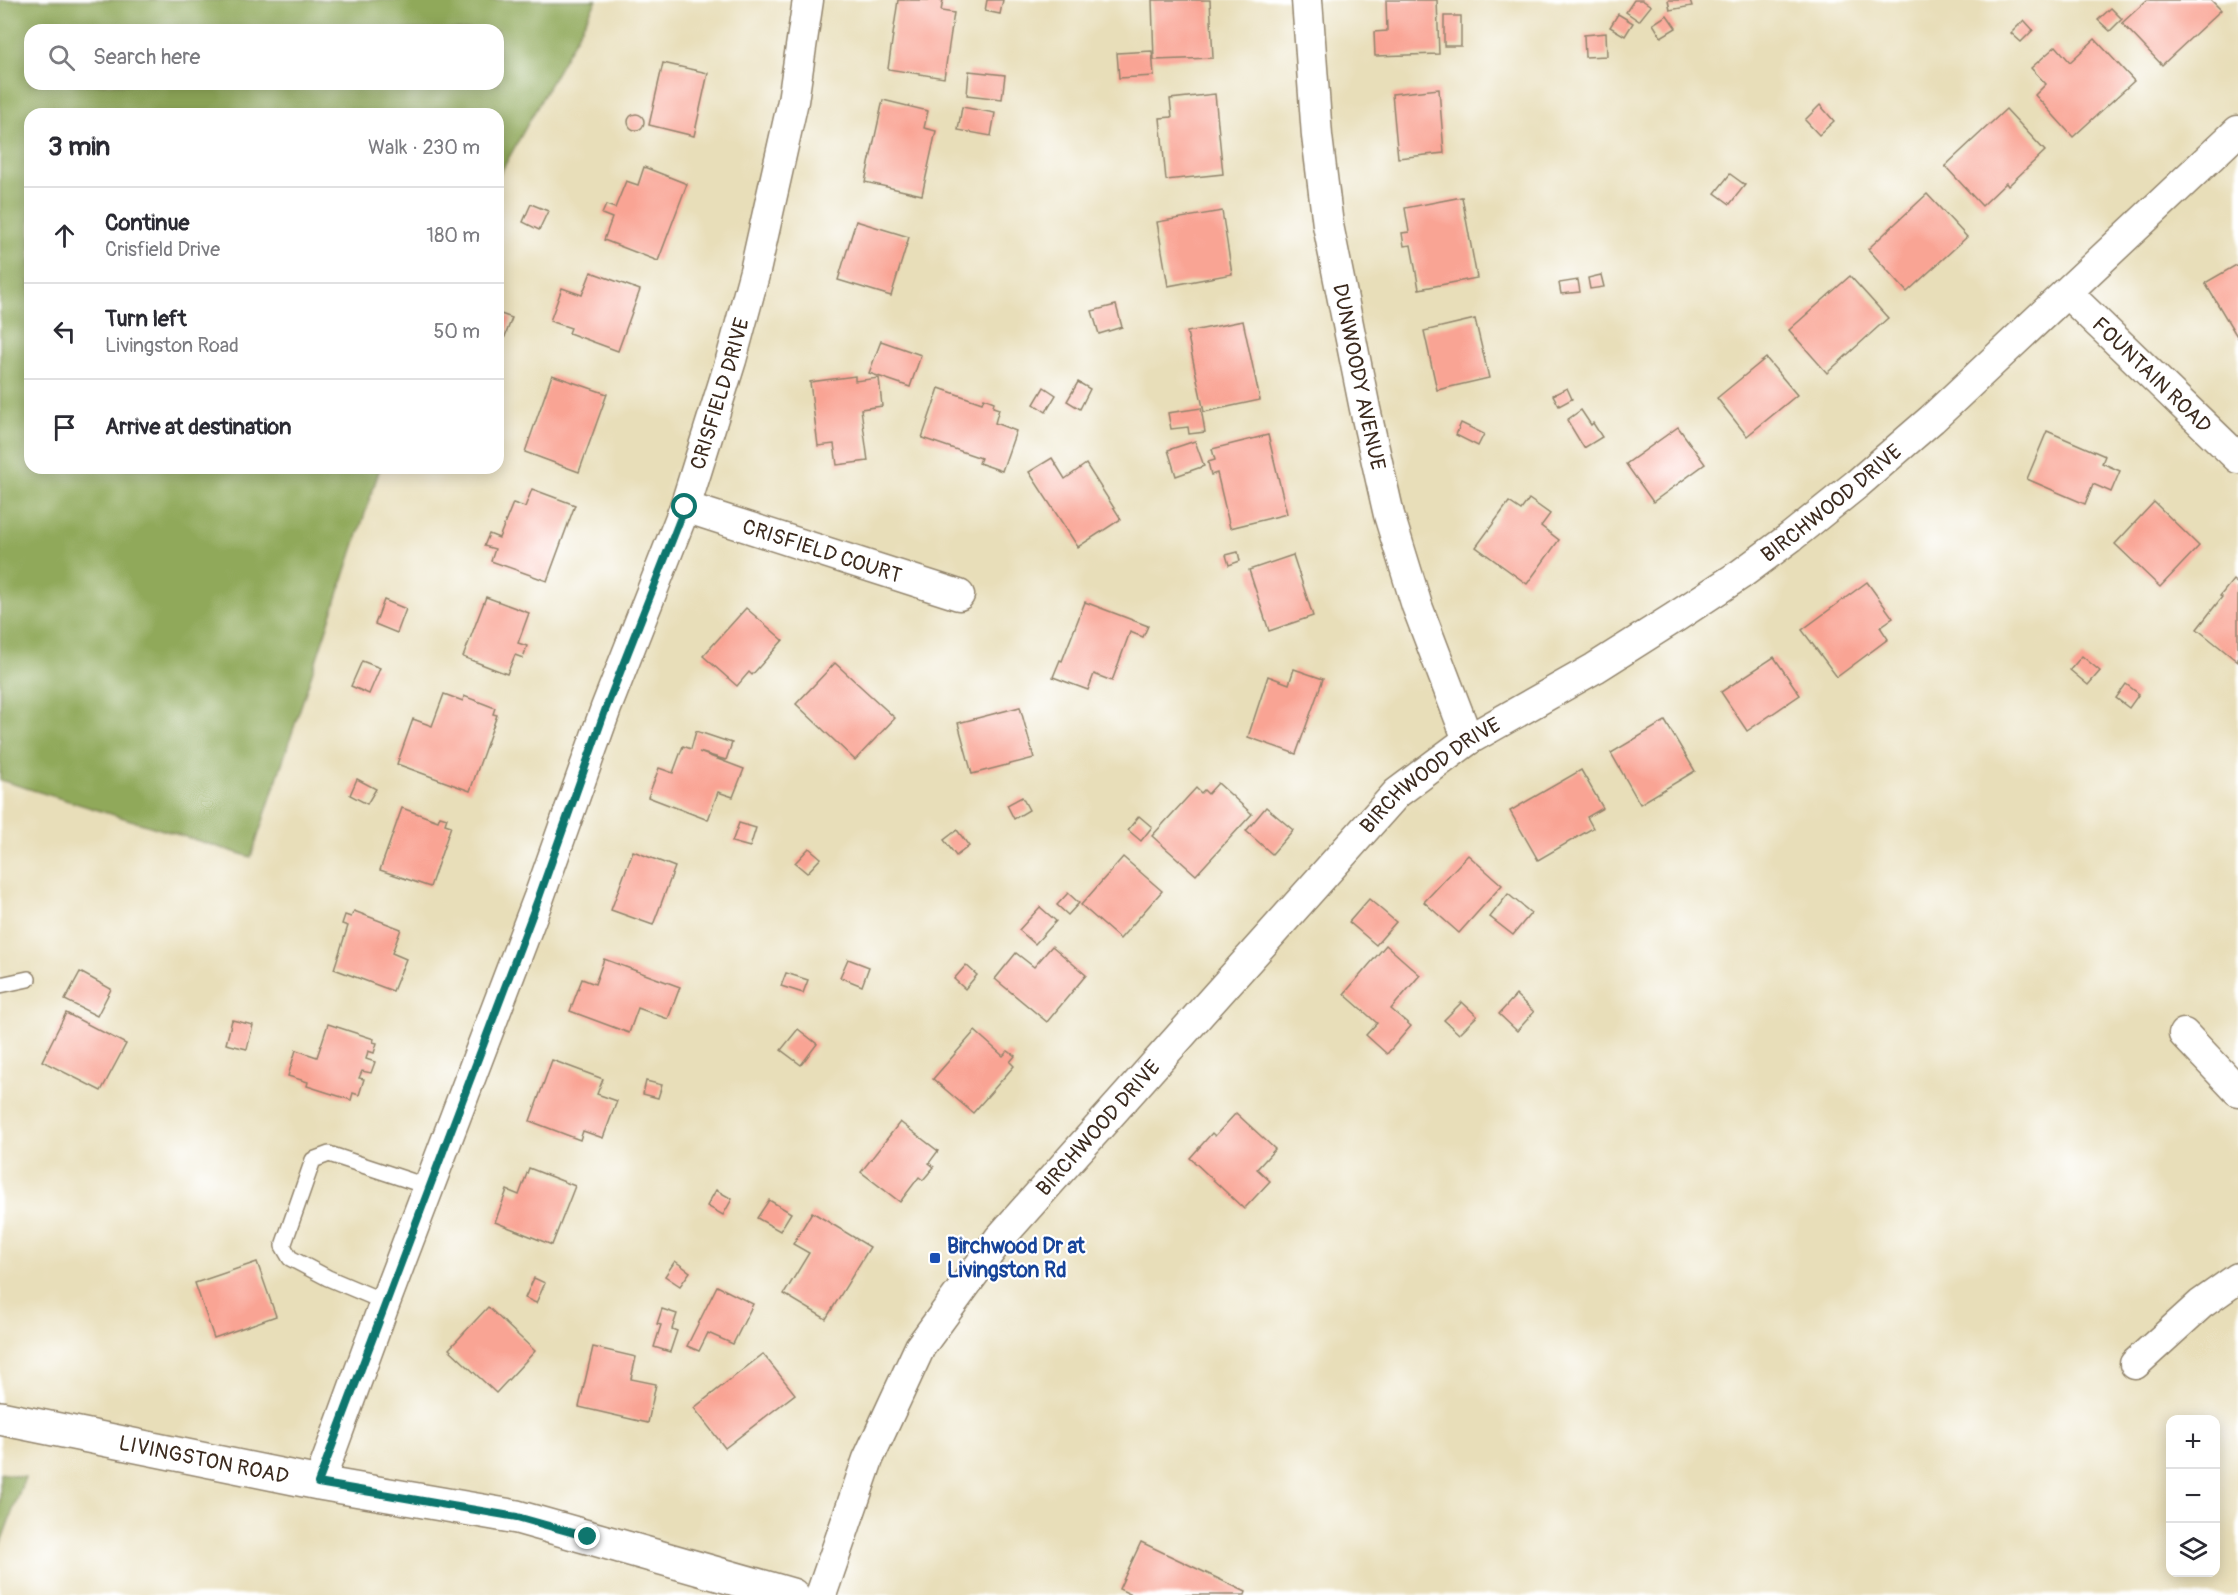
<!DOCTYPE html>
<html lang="en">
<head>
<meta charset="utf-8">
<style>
	:root { --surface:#fff; --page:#f7f7f7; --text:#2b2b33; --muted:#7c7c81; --line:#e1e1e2 }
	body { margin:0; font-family:Pangolin,sans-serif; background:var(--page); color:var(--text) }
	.controls { position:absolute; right:18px; bottom:18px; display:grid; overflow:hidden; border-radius:12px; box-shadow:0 3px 15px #0003 }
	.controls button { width:54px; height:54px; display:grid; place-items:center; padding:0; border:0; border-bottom:2px solid var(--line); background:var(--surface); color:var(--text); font:30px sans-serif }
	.stop { position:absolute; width:18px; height:18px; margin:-14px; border:4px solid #0f766e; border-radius:50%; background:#fff }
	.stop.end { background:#0f766e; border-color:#fff; box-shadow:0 2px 6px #0008 }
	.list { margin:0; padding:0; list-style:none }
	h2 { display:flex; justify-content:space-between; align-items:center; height:78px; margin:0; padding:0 24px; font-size:26px }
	h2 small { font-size:20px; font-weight:400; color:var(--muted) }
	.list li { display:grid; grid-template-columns:39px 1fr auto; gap:18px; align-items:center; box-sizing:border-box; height:96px; padding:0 24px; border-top:2px solid var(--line) }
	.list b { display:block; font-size:22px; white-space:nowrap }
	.list p { margin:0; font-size:20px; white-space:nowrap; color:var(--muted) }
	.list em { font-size:20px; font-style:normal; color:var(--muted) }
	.icon { flex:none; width:33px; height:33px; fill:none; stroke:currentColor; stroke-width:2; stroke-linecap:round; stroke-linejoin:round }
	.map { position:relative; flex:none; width:2238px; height:1595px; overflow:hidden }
	.search { position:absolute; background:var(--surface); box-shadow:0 3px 15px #0003; left:24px; top:24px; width:480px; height:66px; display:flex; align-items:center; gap:15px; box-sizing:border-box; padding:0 21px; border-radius:18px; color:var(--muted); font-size:22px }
	.panel { position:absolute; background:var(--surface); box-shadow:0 3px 15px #0003; left:24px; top:108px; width:480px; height:366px; border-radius:18px }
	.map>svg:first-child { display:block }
</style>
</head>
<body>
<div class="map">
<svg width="2238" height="1595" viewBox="0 0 2238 1595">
	<rect width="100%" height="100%" fill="#fff"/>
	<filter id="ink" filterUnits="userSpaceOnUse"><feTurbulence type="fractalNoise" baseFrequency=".0167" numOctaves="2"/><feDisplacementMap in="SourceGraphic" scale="12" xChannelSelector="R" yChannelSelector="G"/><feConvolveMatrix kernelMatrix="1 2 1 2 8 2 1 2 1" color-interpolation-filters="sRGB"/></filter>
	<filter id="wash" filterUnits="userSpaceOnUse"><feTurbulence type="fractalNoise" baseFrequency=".008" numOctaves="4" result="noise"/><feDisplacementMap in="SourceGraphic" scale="24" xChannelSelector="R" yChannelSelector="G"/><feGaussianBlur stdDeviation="1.35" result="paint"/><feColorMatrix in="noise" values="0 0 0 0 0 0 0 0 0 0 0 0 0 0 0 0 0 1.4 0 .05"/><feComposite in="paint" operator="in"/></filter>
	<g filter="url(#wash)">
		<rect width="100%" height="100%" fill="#e8deb9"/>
		<g fill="#90a95a" stroke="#666a3c" stroke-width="1.5" fill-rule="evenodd">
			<path d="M0,0h597l-99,177v-63h-468v354h350l-129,389 -251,-77zM30,30h468v54h-468z"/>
			<polygon points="0,1473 25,1477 0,1545"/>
		</g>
		<g id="blocks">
			<g fill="#f9a494">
				<polygon points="898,0 943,0 941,11 954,13 944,78 888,69"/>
				<polygon points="987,0 1003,0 1000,14 985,11"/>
				<polygon points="1152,0 1210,0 1213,58 1154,60"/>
				<polygon points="1386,0 1437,0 1439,54 1375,56 1374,32 1387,31"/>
				<polygon points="1634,0 1642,0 1651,6 1639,21 1626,12"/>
				<polygon points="1668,0 1690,0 1692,6 1670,10"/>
				<polygon points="2147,0 2211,0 2221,10 2162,65 2122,23"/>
				<polygon points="2111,8 2122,19 2110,31 2098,20"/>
				<polygon points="1618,14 1633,23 1625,36 1610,27"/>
				<polygon points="1667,15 1676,28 1661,37 1653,24"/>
				<rect x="1444" y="16" width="17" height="30"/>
				<polygon points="2024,20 2033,30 2021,42 2011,33"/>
				<polygon points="1606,33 1607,56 1585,57 1584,35"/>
				<polygon points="2095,39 2134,81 2073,137 2035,95 2046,84 2031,68 2056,46 2070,62"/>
				<polygon points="1152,51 1154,76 1119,78 1117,53"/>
				<polygon points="663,63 708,73 694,136 649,125"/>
				<polygon points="969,71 1005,75 1002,99 967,95"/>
				<polygon points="1439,89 1444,153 1398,158 1392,94"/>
				<polygon points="1215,94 1223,174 1166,180 1160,118 1172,117 1170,99"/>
				<polygon points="883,100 928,111 924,128 936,131 922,195 865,182"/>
				<polygon points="1820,105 1834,121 1819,135 1805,120"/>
				<polygon points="962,107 995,113 991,136 958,130"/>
				<polygon points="2006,109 2045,151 2008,186 2006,183 1982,206 1945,166"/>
				<circle cx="636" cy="122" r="8"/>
				<polygon points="644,167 687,184 658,261 604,240 612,218 602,214 606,205 615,208 626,181 638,185"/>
				<polygon points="1730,174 1745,185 1730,204 1715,193"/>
				<polygon points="1927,194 1967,237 1907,292 1868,249"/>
				<polygon points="1462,197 1477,278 1419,289 1411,245 1404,246 1402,233 1409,232 1405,208"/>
				<polygon points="531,204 548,211 539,230 523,222"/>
				<polygon points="1222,211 1232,274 1168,286 1157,222"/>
				<polygon points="856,221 909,237 891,296 838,280"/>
				<polygon points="2238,264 2238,338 2205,283"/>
				<polygon points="591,272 640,290 618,351 569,333 571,328 550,321 562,288 582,295"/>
				<polygon points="1601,275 1604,287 1590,289 1588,278"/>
				<polygon points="1850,276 1888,318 1827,373 1789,330"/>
				<polygon points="1578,280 1580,292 1561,294 1559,283"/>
				<polygon points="1116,305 1122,327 1099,334 1092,311"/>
				<polygon points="498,313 512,318 504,339 498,337"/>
				<polygon points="1475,319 1489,378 1437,390 1424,331"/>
				<polygon points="1243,321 1260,400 1204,412 1187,332"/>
				<polygon points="881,341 921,355 910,387 869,373"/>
				<polygon points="1766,358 1797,395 1747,436 1717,398"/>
				<polygon points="552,375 607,394 579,472 525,452"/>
				<polygon points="855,376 855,381 879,378 882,406 861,409 868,461 837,465 834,444 818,446 810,382"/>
				<polygon points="1078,382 1090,389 1080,409 1067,401"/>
				<polygon points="1044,387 1056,395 1046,412 1034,404"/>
				<polygon points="939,388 982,403 984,398 994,402 993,407 999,409 995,423 1016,431 1002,471 979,463 981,458 922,438"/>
				<polygon points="1567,388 1572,399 1559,406 1553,395"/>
				<polygon points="1201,408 1205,432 1189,434 1188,427 1171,429 1168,413"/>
				<polygon points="1581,410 1591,425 1593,423 1602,437 1584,448 1567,420"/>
				<polygon points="1461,423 1484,434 1478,446 1456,435"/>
				<polygon points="1678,427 1705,464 1653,502 1626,464"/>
				<polygon points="2047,431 2105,456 2102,463 2120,471 2111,492 2093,484 2085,504 2027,479"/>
				<polygon points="1268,435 1287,514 1230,528 1217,473 1211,475 1208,462 1215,460 1212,449"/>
				<polygon points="1195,441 1204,466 1176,476 1168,450"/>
				<polygon points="1052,458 1065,479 1086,464 1121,519 1078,547 1029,472"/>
				<polygon points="532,489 575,505 547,581 491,561 495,549 484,546 489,534 499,538 513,503 525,507"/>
				<polygon points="1529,499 1550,514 1541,526 1559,540 1527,584 1476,547 1509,502 1521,510"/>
				<polygon points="2154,502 2199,546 2160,587 2115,544"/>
				<polygon points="1238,552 1240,561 1229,565 1226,555"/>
				<polygon points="1293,555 1313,616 1269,631 1249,570"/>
				<polygon points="2233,580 2238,584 2238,662 2197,629 2222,597 2220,596"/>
				<polygon points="1867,582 1893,618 1880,627 1888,639 1837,677 1802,630"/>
				<polygon points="486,597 529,613 518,643 527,646 523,658 515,655 507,674 463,657"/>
				<polygon points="384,600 406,609 397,633 375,624"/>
				<polygon points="1085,602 1148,626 1143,637 1130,632 1112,681 1094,674 1088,690 1053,677 1060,660 1062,661"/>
				<polygon points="746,608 783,640 752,675 749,672 737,686 703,656"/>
				<polygon points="2082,656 2100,671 2088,685 2070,670"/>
				<polygon points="1774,657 1800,695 1747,731 1721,692"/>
				<polygon points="362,661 380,668 369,694 351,686"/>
				<polygon points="835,663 895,718 855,760 796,704"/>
				<polygon points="1294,669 1323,679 1296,754 1248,737 1268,676 1289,684"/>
				<polygon points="2126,684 2139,694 2129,708 2116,698"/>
				<polygon points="444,694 463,701 464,696 495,708 493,714 497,715 470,791 397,764 413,719 432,726"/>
				<polygon points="1020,707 1034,758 972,774 958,723"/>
				<polygon points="1665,721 1695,771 1640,804 1611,753"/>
				<polygon points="696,731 732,743 726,760 699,752 744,769 733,797 718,792 708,820 648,797 659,768 673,773 683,746 691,749"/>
				<polygon points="1581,770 1603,808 1587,817 1593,828 1538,860 1510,811"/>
				<polygon points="357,779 376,789 367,804 350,795"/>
				<polygon points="1218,783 1252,814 1196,875 1152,836 1196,788 1201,793 1204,790 1208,794"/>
				<polygon points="1022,797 1029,810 1014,819 1007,805"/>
				<polygon points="1266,807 1293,830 1272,854 1246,831"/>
				<polygon points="402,808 438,821 440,816 447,818 445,824 451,826 430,887 380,870"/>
				<polygon points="1139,816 1152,827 1141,841 1128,830"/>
				<polygon points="739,823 756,828 750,847 732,842"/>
				<polygon points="957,830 969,846 956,856 944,840"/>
				<polygon points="809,848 821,858 807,873 795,863"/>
				<polygon points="633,851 675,867 653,925 611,910"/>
				<polygon points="1468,855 1502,885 1459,933 1424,902"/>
				<polygon points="1123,857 1162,891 1120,939 1081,905"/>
				<polygon points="1068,893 1079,903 1068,915 1057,905"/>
				<polygon points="1508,894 1531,913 1513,935 1490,917"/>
				<polygon points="1369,899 1396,922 1376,945 1349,922"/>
				<polygon points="1040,907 1056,921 1035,944 1019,930"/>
				<polygon points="354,911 401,929 392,953 406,959 393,991 334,969 348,926 342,924 345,915 351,917"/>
				<polygon points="1386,945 1420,975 1391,1009 1411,1026 1387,1054 1366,1035 1377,1023 1344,994"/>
				<polygon points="1052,946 1086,975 1047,1022 995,979 1016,953 1034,967"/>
				<polygon points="604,959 680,987 668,1019 638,1008 629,1033 570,1011 582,979 595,984"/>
				<polygon points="848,959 869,967 862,986 840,977"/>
				<polygon points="966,965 977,975 965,989 954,979"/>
				<polygon points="80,972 111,989 97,1016 65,1000"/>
				<polygon points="786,973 808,980 803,993 781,986"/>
				<polygon points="1516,995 1534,1012 1517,1031 1499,1014"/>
				<polygon points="1462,1002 1477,1016 1459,1034 1444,1020"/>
				<polygon points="66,1013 126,1044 101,1091 42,1061"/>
				<polygon points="232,1020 253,1025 247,1049 226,1044"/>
				<polygon points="328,1024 374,1039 373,1042 377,1043 374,1053 368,1051 366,1059 375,1062 371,1073 362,1071 359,1078 364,1079 359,1095 353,1093 351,1100 307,1086 308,1082 288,1076 296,1050 317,1057"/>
				<polygon points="798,1029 817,1044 801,1065 781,1050"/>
				<polygon points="975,1031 1003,1056 1008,1051 1015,1056 1010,1062 1014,1066 973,1113 933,1079"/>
				<polygon points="552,1060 603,1079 597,1094 617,1101 603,1138 583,1131 580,1140 530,1121"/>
				<polygon points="646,1081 662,1085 658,1098 643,1094"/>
				<polygon points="1236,1113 1275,1149 1257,1169 1270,1181 1244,1209 1190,1158 1212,1133 1215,1136"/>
				<polygon points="900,1122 938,1151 929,1163 934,1167 923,1180 919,1177 900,1202 861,1172"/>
				<polygon points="529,1168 575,1186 552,1245 495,1222 507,1190 519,1195"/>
				<polygon points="716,1190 732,1199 723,1215 707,1206"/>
				<polygon points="769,1200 791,1213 780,1231 757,1218"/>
				<polygon points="812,1212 870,1247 826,1319 784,1294 809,1253 793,1244"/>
				<polygon points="675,1261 690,1272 680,1286 665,1276"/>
				<polygon points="257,1262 276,1316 214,1338 195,1283"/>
				<polygon points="534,1278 545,1283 536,1303 525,1298"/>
				<polygon points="717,1286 753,1304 733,1344 708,1333 699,1351 687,1346"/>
				<polygon points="488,1307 535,1351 496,1393 449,1349"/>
				<polygon points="662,1309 677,1314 672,1329 677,1331 670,1352 654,1347 661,1325 657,1324"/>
				<polygon points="593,1347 636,1357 631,1379 656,1384 648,1423 579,1407"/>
				<polygon points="763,1354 795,1394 725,1448 694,1408"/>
				<polygon points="1141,1542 1246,1592 1245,1595 1132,1595 1119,1589"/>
			</g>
		</g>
	</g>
	<g filter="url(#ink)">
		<use href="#blocks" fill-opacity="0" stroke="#92846c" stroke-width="1.5"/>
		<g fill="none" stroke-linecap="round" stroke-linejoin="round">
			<defs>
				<g id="service">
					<polyline points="0,985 28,979"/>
					<polyline points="385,1302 328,1278 290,1258 283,1246 313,1160 329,1154 429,1187"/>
				</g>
				<g id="minor">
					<path id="s1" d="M1307,0l10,136 11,89 37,184 24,106 28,91 51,134"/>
					<path id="s2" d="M2067,293l171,165"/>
					<path id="s3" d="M685,507l274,88"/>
					<polyline points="2184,1034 2238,1091"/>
					<polyline points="2135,1364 2201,1304 2238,1278"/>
					<path id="s4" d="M319,1483l66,-181 154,-405 67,-189 79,-201 46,-147 24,-89 38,-170 15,-101"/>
					<path id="s5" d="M821,1595l47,-136 52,-112 79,-108 398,-446 71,-53 127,-72 79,-50 67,-44 50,-37 66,-53 75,-65 306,-288"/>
				</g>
				<g id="secondary">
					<path id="s6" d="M0,1418l319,65 198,34 275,78"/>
				</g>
			</defs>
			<use href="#service" stroke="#92846c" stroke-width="18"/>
			<use href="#minor" stroke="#92846c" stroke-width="33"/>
			<use href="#secondary" stroke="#92846c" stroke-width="36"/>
			<use href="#service" stroke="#fff" stroke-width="15"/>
			<use href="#minor" stroke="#fff" stroke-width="30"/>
			<use href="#secondary" stroke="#fff" stroke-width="33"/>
		</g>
	</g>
	<g fill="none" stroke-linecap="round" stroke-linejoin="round" filter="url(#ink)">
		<polyline stroke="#0f766e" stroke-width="8" points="588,1537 517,1517 318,1483 539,897 606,708 685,507"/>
	</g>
	<rect fill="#1a4fb4" stroke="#fff" stroke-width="2" x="929" y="1252" width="12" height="12" rx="3"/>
	<g text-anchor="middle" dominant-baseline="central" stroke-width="4.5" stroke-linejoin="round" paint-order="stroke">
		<g font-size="21" fill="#3b2a1e" stroke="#fff">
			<text stroke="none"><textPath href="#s2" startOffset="118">FOUNTAIN ROAD</textPath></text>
			<text stroke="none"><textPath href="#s1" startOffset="381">DUNWOODY AVENUE</textPath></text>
			<text stroke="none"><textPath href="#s4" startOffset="1161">CRISFIELD DRIVE</textPath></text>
			<text stroke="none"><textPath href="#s5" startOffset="1522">BIRCHWOOD DRIVE</textPath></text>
			<text stroke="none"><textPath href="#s3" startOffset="144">CRISFIELD COURT</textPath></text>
			<text stroke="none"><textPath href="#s5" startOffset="1036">BIRCHWOOD DRIVE</textPath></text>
			<text stroke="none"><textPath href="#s5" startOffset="550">BIRCHWOOD DRIVE</textPath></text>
			<text stroke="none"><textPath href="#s6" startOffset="208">LIVINGSTON ROAD</textPath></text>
		</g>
		<g font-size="21" font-weight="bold" fill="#164399" stroke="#fff" text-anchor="start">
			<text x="947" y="1246">Birchwood Dr at<tspan x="947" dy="24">Livingston Rd</tspan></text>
		</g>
	</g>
</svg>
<div class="controls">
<button>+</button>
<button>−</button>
<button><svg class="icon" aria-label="layers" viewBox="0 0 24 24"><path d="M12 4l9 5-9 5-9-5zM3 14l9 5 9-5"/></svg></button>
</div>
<div class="stop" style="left:685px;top:507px"></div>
<div class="stop end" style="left:588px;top:1537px"></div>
<div class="search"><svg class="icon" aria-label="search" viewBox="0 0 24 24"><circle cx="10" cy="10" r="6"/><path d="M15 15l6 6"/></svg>Search here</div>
<section class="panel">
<h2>3 min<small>Walk · 230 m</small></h2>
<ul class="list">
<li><svg class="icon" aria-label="ahead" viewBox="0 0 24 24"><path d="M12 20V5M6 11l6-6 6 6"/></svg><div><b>Continue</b><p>Crisfield Drive</p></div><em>180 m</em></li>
<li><svg class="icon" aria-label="left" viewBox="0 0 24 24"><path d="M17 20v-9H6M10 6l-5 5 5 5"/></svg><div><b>Turn left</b><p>Livingston Road</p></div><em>50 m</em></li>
<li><svg class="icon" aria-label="arrive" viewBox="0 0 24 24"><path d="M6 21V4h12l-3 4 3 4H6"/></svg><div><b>Arrive at destination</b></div></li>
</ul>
</section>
</div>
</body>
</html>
